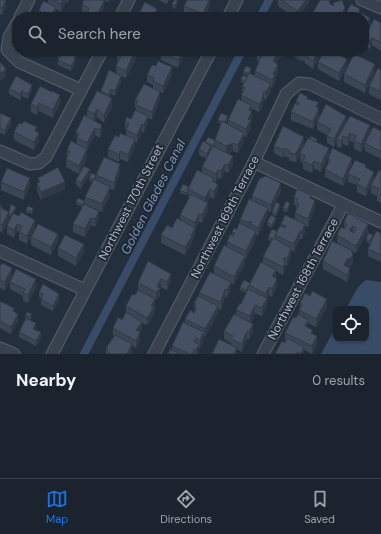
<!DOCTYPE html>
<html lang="en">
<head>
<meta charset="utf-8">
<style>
	:root { --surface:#1b232e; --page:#242b36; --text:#f1f3f6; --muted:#a0a4aa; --line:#39404a; --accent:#1a73e8 }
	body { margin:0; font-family:"DM Sans",sans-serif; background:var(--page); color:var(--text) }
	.controls { position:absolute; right:12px; bottom:12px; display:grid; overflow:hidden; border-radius:8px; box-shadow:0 1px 3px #0004 }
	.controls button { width:36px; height:36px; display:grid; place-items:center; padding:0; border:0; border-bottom:1px solid var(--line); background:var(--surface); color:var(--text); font:20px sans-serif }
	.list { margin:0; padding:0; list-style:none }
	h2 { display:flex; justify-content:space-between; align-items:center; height:52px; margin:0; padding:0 16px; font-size:17px }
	h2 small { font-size:13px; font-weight:400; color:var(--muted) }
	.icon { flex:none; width:22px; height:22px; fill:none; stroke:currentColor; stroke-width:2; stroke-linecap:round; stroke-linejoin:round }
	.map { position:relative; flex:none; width:381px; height:354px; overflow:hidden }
	.search { position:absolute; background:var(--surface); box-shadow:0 1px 3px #0004; left:12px; right:12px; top:12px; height:44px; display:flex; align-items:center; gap:10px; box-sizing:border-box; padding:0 14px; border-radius:16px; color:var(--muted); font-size:15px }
	.sheet { height:124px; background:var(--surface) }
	nav { display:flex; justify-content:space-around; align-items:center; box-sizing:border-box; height:56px; border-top:1px solid var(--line); background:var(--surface); font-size:11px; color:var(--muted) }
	nav a { display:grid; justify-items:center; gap:2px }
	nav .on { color:var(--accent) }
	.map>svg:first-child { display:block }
</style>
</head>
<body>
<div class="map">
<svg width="381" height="354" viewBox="0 0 381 354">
	<rect width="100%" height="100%" fill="#242f3e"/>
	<polygon fill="#394c67" points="366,280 381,282 381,354 321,354 336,327 336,339 366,339 366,309 346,309 358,287"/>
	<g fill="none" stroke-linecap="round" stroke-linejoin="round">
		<g stroke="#394c67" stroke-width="8">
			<polyline points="260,17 269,0"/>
			<polyline points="84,354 242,51"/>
		</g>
		<defs>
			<g id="minor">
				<polyline points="362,0 381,8"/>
				<polyline points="20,17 29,0"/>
				<polyline points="120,17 129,0"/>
				<polyline points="228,17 237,0"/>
				<polyline points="17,23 9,37 7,50 19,62 81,90"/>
				<polyline points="0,151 30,164 39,163 46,157 102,51"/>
				<polyline points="254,162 381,222"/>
				<polyline points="0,251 85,290"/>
				<polyline points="0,348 14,354"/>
				<polyline points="52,354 211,51"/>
				<polyline points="154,354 254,162 286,94 299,83 310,84 381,119"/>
				<polyline points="263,354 343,205"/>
			</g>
		</defs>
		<use href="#minor" stroke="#565f6c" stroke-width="13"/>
		<use href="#minor" stroke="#38414e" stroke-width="11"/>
	</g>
	<g fill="#3b4654">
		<polygon points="0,0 6,0 6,7 2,15 0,14"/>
		<polygon points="48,0 69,0 67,3 66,2 61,12 56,9 56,15 55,17 39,17 39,10 48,3"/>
		<polygon points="84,0 109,0 108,2 104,0 104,8 100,17 86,17 86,14 82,12 82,4"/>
		<polygon points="159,0 169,0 167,4"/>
		<polygon points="210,0 210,5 205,17 191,17 184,14 184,6"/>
		<polygon points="278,0 309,0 309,2 299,17 294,17 278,6"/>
		<polygon points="178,3 175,9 172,7 172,4"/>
		<polygon points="381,23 381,51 372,45 370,49 364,46 364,38"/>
		<polygon points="24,51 42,51 41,53 37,51 35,56"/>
		<polygon points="78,51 78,54 75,60 75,64 71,71 58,65 58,54"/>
		<polygon points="136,51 136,58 126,78 121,76 121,81 115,96 111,94 110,97 112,106 104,123 97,117 95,121 102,132 100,138 95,135 87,151 87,157 79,174 66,167 67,150 77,144 76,132 87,117 87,110 101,93 101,91 116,74 116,66 119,60 117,60 117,52"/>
		<polygon points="186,51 178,68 161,60 161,52"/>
		<polygon points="283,51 283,57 278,59 276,63 278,73 275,78 275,83 272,88 271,87 271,91 266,100 264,99 262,108 259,112 251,108 252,119 251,121 251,128 246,137 244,136 244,141 238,153 233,151 227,153 233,164 228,173 225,171 221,179 218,178 216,182 214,180 218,191 214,199 210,197 207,202 208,211 202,223 199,222 195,230 195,235 192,241 192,244 185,255 161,243 161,235 172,228 180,220 180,215 189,198 188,197 188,192 186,195 180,193 180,190 189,187 202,172 202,167 207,159 199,155 199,149 205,143 215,140 221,124 218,122 218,120 228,119 226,123 228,124 228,120 241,101 242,87 244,84 241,82 241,79 248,76 243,73 243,71 251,71 250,73 255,75 255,71 259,62 257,60 257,52"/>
		<polygon points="287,51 322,51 313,69 305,63 305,61 299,60"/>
		<polygon points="339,55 347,67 339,81 318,69 318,62"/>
		<polygon points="381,70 381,100 369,94 369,86"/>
		<polygon points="375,72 365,93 344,82 344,74"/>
		<polygon points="147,75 172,75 163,93 160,92 160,99 152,120 148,118 148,123 144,133 142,131 137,143 135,142 135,147 128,162 120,159 119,162 108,157 108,149 119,137 126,136 126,130 125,129 125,121 131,119 136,110 136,108 135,108 135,100 153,88 153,85 147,82"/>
		<polygon points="9,89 32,90 28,99 22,96 20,100 9,94"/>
		<polygon points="52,92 60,103 53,118 39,111 37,115 31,112 31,104"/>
		<polygon points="308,99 319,108 319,116 313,129 291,120 291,112 296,104 296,101"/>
		<polygon points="0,113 11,124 5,135 0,133"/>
		<polygon points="317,122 346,124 370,133 381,131 381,159 365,151 365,145 361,152 354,149 354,143 350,141 348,146 343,144 341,148 337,147 337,140 334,147 327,143 327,135 317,130"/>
		<polygon points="22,124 37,132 39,141 34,150 14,140 14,132"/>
		<polygon points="317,142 329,156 321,172 314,168 312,173 303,169 303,163 300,161 300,154 296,162 289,161 289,158 284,156 283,158 274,153 274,146 304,144"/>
		<polygon points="328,159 352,166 366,168 374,179 381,171 381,203 377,201 377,196 371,193 371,186 366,196 357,192 357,185 348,182 348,175 343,186 325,177 325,169 328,164"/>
		<polygon points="120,172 114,190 110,189 110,195 102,212 85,204 85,197 92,182 89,180 89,178 96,177 95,180 96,180 96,175"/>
		<polygon points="90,174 81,189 76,185 76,180"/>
		<polygon points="38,178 65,189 41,200 37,191 37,183 38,183"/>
		<polygon points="1,182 30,186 24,200 1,190"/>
		<polygon points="281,191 271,212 268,211 268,215 258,236 256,235 256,239 246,259 245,258 245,264 234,284 231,283 231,289 227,298 225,297 221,310 218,309 218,313 205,337 204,336 204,339 200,348 199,347 199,352 198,354 168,354 172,350 172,346 185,323 185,319 194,313 195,312 194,303 199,296 199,293 214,273 214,266 227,247 227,242 232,235 232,232 237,229 240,224 240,220 252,201 252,196"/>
		<polygon points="294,197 311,198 315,208 308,227 305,226 305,232 302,239 300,239 294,252 291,250 291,255 287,266 285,265 285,269 283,275 276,271 275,278 277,287 272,297 269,295 267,300 267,306 262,316 255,313 251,323 253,332 249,339 247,339 242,352 237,349 237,354 231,345 231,343 224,339 224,331 236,315 236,310 241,304 246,293 240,290 240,287 250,283 263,263 263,257 271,241 268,240 268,237 277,231 281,227 281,224 295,219 295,213 296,209 296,206 294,205"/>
		<polygon points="76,202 85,204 84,204 99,218 95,227 91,225 85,237 73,232 73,224 82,207 76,204"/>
		<polygon points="0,205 2,208 9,212 16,210 14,213 35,227 27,244 19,240 19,232 17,231 14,238 7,234 7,226 11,217 9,216 9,220 2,233 0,231"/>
		<polygon points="290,205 287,212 283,211 283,208"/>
		<polygon points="280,207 276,216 272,214 272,212"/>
		<polygon points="26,209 33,211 32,214 26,212"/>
		<polygon points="276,221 272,228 267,225 267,222"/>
		<polygon points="344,222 368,231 356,253 352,251 353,261 351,266 347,267 350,276 347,282 323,269 323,261 337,243 337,235 344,228"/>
		<polygon points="381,233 381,262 368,256 368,249"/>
		<polygon points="31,237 58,242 51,255 31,245"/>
		<polygon points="373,238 370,244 366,241 366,239"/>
		<polygon points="58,248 84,252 76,266 58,256"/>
		<polygon points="148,261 171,281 167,290 161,287 160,289 160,297 156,300 155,299 154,315 147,325 142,323 142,330 140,333 140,340 136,348 132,346 132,352 131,354 106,354 106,348 114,337 113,336 113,328 122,320 126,312 126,306 135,295 138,291 138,283"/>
		<polygon points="0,266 12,276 5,290 0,288"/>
		<polygon points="10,282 36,287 28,303 23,301 23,296 10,289"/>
		<polygon points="39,292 59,300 53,311 41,305 41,298 39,297"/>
		<polygon points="0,301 18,321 11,334 0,328"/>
		<polygon points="300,303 327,307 316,327 308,323 308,328 313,334 317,344 312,354 304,350 304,354 275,354 286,341 285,341 285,333 296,318 299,315"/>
		<polygon points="25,315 32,317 30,320 25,318"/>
		<polygon points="36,329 36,330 41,338 36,346 19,337 19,332"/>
	</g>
	<g fill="#303945">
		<polygon points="6,0 6,7 2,15 2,8"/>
		<polygon points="63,0 66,0 66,2 61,12 61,4"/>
		<polygon points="104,0 104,8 100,17 97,17"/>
		<polygon points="178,0 178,3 175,9 175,6"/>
		<polygon points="209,0 210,0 210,5 205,17 203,17 203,14"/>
		<polygon points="306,0 309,0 309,2 299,17 297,17 297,11"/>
		<polygon points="56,7 56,15 55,17 51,17"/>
		<polygon points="345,8 345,16 344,17 340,17"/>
		<polygon points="157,9 157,14 155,17 153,17"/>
		<polygon points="360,9 360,17 357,16"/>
		<polygon points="370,18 370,25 364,36 364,29"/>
		<polygon points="372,38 372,45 370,49 370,41"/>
		<polygon points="35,51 37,51 35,56"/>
		<polygon points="77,51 78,51 78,54 75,60 75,64 71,71 71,66 74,58"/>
		<polygon points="135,51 136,58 126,78 126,71"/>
		<polygon points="183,51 186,51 178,68 178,60"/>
		<polygon points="280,51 283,51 283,57 278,59 273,69 273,61 278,52"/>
		<polygon points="318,51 322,51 313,69 313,61"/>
		<polygon points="347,59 347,67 339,81 339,73"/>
		<polygon points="375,64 375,72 365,93 365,85"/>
		<polygon points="278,65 278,73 275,78 275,83 272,88 273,74"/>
		<polygon points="172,67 172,75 163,93 163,86"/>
		<polygon points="6,69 6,77 0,81 0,74"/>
		<polygon points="121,76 121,81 115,96 115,91"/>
		<polygon points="271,84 271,91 266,100 266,92"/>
		<polygon points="32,85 32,90 28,99 28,94"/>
		<polygon points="111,89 111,94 109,100 109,95"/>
		<polygon points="22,91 22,96 20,100 20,94"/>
		<polygon points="264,91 264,99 262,108 259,112 259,104"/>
		<polygon points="160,92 160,99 152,120 152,112"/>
		<polygon points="60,95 60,103 53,118 53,110"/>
		<polygon points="112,98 112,106 104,123 104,115"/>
		<polygon points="319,102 319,116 313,129 313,122 316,107"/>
		<polygon points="39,103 39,111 37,115 37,107"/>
		<polygon points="97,109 97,117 94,122 94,114"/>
		<polygon points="252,111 251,128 246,137 246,129 248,119"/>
		<polygon points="148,116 148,123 144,133 144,125"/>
		<polygon points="346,116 346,124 334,147 334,139"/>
		<polygon points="11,118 11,124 5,135 5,130"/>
		<polygon points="142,124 142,131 137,143 137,135"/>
		<polygon points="102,125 102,132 100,138 100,130"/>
		<polygon points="370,125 370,133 365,143 361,152 361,144"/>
		<polygon points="95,128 95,135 87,151 87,143"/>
		<polygon points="39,133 39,141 34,150 34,142"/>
		<polygon points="244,133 244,141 238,153 238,145"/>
		<polygon points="350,133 350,141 348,146 348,138"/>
		<polygon points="343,136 343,144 341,148 341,141"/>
		<polygon points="304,137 304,144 296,162 296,154"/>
		<polygon points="135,139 135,147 128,162 128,155"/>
		<polygon points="233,143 233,151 226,154 226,146"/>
		<polygon points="211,146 211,151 207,159 207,154"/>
		<polygon points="284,148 284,156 283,158 283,150"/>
		<polygon points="329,148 329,156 321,172 321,164"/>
		<polygon points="87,149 87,157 79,174 79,166"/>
		<polygon points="120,151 120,159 119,162 119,155"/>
		<polygon points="233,156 233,164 228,173 228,165"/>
		<polygon points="352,158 352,166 343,186 343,179"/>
		<polygon points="314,161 314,168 312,173 312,165"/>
		<polygon points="120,164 120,172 114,190 114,183"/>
		<polygon points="225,164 225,171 221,179 221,171"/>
		<polygon points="90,169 90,174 81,189 81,183"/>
		<polygon points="218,170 218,178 216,182 216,174"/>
		<polygon points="374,172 374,180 366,196 366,189"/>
		<polygon points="30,178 30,186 24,200 24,192"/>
		<polygon points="65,182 65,189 41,200 41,192"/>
		<polygon points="281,183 281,191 271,212 271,205"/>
		<polygon points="218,184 218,191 214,199 214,192"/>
		<polygon points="110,187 110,195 102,212 102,204"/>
		<polygon points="210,189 210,197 205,206 205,198"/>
		<polygon points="315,200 315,208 308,227 308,219"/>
		<polygon points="208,203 208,211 202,223 202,215"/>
		<polygon points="290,203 290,205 287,212 287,210"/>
		<polygon points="280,204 280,207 276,216 276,214"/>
		<polygon points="16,207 16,210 11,217 11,215"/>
		<polygon points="268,208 268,215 258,236 258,228"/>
		<polygon points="99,211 99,218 95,227 95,219"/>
		<polygon points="9,212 9,220 2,233 2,225"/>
		<polygon points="199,214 199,222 195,230 195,223"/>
		<polygon points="91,218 91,225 85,237 85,229 90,219"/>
		<polygon points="276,218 276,221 272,228 272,225"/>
		<polygon points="35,220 35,227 27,244 27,236"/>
		<polygon points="17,224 17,231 14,238 14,230"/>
		<polygon points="305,224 305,232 302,239 302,232"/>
		<polygon points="368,224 368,231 356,253 356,246"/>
		<polygon points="353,226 353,234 349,230"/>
		<polygon points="195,228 195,235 192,241 192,244 185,255 185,247"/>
		<polygon points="256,231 256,239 246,259 246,251"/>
		<polygon points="300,231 300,239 294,252 294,244"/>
		<polygon points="58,234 58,242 51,255 51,247"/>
		<polygon points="373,235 373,238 370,244 370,241"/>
		<polygon points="84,244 84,252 76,266 76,258"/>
		<polygon points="291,248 291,255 287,266 287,259"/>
		<polygon points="353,254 353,261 351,266 347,266 344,273 344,265 347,259"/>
		<polygon points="245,256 245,264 234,284 234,277"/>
		<polygon points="285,257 285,269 283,275 283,260"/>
		<polygon points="12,268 12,276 5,290 5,282"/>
		<polygon points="350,268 350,276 347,282 347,275"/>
		<polygon points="276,270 276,278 272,284 272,276"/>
		<polygon points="171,274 171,281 167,290 167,282"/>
		<polygon points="36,279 36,287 28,303 28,295"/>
		<polygon points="161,279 161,287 160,289 160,297 156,300 156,292 157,286"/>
		<polygon points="277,279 277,287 272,297 272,289"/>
		<polygon points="231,282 231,289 227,298 227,290"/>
		<polygon points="269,287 269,295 267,300 267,306 262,316 262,308 266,300 266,294"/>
		<polygon points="225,289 225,297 221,310 221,302"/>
		<polygon points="59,294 59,300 53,311 53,306"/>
		<polygon points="155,299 155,306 154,308 154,315 147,325 147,318 151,306"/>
		<polygon points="327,299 327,307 316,327 316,319"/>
		<polygon points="255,305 255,313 250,324 250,316"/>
		<polygon points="218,306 218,313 205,337 205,329"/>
		<polygon points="18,314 18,321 11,334 11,327"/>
		<polygon points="308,320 308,327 305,334 305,326"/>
		<polygon points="142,322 142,330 140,333 140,340 136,348 136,330"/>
		<polygon points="36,323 36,329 33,334 33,329"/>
		<polygon points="253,324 253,332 249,339 249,332"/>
		<polygon points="247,331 247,339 242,352 242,344"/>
		<polygon points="41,332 41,338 36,346 36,341"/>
		<polygon points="204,332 204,339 200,348 200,340"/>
		<polygon points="317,336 317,344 312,354 312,346"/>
		<polygon points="132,344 132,352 131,354 127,354"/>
		<polygon points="199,344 199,352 198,354 196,354 196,350"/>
		<polygon points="304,347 304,354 301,354"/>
		<polygon points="237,348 237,354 234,354"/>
	</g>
	<g fill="#455162" stroke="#303945" fill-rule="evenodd">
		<polygon points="0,0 6,0 2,8 0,7"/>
		<polygon points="52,0 63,0 61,4"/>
		<polygon points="84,0 104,0 97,17 89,17 86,16 89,8 82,4"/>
		<polygon points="174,0 178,0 175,6 172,4"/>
		<polygon points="187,0 209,0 203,14 184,6"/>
		<polygon points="281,0 306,0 297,11"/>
		<polygon points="320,0 329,0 330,4 334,6 333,3 342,0 345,8 340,17 313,17 311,16"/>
		<polygon points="43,1 56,7 51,17 39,17 41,11 39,10"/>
		<polygon points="145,2 157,9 153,17 137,17"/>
		<polygon points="351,4 360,9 357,16 359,17 344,17"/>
		<polygon points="361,13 370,18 364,29 364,17 360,17"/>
		<polygon points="64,15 67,16 67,17 62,17"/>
		<polygon points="374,19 381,23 381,43 372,38 370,41 364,38"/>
		<polygon points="60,51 77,51 74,58 75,59 71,66 58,60 61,55 58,54"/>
		<polygon points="118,51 135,51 126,71 116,66 121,56 121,54 117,52"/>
		<polygon points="162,51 183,51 178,60 161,52"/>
		<polygon points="257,51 280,51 278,52 273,61 278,65 273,74 275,75 272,80 255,71 262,55 257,52"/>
		<polygon points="298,51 318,51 313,61 305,56 306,54"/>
		<polygon points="324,51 339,51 337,54 347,59 339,73 318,62"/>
		<polygon points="354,54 375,64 365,85 344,74"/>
		<polygon points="158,61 172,67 163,86 153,81 154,78 147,75 152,65 156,66"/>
		<polygon points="0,62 6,69 0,74"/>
		<polygon points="246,66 251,68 249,74 243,71"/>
		<polygon points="378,68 381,70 381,92 369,86"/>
		<polygon points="109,70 121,76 115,91 111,89 109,95 101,91"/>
		<polygon points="249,73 271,84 266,92 264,91 262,101 259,104 241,95 245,88 242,87"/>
		<polygon points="243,75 247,77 245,82 241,79"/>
		<polygon points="16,76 32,85 28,94 22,91 20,94 9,89"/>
		<polygon points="144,84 160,92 152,112 136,105 138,101 135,100"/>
		<polygon points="40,86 52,92 52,91 60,95 53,110 39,103 37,107 31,104"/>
		<polygon points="97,91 112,98 104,115 97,109 94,114 87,110"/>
		<polygon points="300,93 308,97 307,99 319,102 316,107 319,108 313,122 291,112 295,103 298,105 299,103 296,101"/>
		<polygon points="238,99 251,105 249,110 252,111 248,119 251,120 246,129 228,120"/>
		<polygon points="326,104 346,116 334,139 327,136 331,129 317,122"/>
		<polygon points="135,110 148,116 144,125 142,124 137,135 126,130 129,123 125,121 127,117 131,119"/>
		<polygon points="0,113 11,118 5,130 0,128"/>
		<polygon points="221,113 228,116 224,123 218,120"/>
		<polygon points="84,115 102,125 100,130 95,128 87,143 77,138 79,134 76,132"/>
		<polygon points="350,116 370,125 361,144 354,141 356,136 350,133 348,138 343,136 341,141 337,139"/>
		<polygon points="24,121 37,127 35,131 39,133 34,142 14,132 19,123 22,124"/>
		<polygon points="222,121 244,133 238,145 233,143 226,146 215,140"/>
		<polygon points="283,126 304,137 296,154 289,153 290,151 284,148 283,150 274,146"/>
		<polygon points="373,127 381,131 381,152 365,143"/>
		<polygon points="120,133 135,139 128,155 120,151 119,155 108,149 115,135 119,137"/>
		<polygon points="311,136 317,139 316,142 310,139"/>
		<polygon points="208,137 216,141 215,140 215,142 213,146 205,142"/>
		<polygon points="308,138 329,148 321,164 314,161 312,165 303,161 305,156 300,153"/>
		<polygon points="71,141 87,149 79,166 66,159 70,152 67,150"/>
		<polygon points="203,141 211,146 207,154 199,149"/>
		<polygon points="213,146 233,156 228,165 225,164 221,171 218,170 216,174 202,167"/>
		<polygon points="332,148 352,158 343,179 325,169 330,160 328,159"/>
		<polygon points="104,157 120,164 114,183 96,175"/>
		<polygon points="355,160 366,165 365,167 374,172 366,189 357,184 360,179 348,174"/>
		<polygon points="84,166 90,169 81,183 76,180"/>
		<polygon points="58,167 65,182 41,192 37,183 40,182 38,178"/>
		<polygon points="7,168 30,178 24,192 1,182"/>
		<polygon points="197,170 214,178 212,181 218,184 214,192 210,189 205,198 188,189"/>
		<polygon points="379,170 381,171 381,196 377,193 379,189 371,185"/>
		<polygon points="91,173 96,175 94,180 89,178"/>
		<polygon points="266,176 281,183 271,205 252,196 259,179"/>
		<polygon points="94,179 110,187 102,204 85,197"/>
		<polygon points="183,184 189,187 186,193 180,190"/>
		<polygon points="297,189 311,195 310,198 315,200 308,219 295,213 299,204 296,203 298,199 294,197"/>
		<polygon points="191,194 208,203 202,215 199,214 195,223 180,215"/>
		<polygon points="78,198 85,201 83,205 76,202"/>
		<polygon points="249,199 268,208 258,228 250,224 252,222 250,221 249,223 240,220"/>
		<polygon points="286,201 290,203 287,210 283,208"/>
		<polygon points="276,202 280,204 276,214 272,212"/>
		<polygon points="11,204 16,207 11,215 9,214 9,212"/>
		<polygon points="84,204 99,211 95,219 91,218 90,219 85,229 73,224"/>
		<polygon points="0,205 2,206 1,208 9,212 2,225 0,224"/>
		<polygon points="28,206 33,208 32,212 26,209"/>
		<polygon points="21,212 35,220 27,236 19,232 22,226 17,224 14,230 7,226 13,213 19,216"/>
		<path d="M348,213l20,11 -12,22 -19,-11 4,-8 4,2 2,-5 -3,-2zM353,226l3,2 -2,5 -5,-3z"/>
		<polygon points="271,215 276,218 272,225 267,222"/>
		<polygon points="285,215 305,224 302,232 300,231 294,244 275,235 280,226 285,228 286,226 281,224"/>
		<polygon points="177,218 195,228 191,236 192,237 185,247 161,235 167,225 172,228"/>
		<polygon points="239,223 256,231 246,251 227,242 230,234 233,236 235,233 232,232 234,228 237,229"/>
		<polygon points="38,224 58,234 51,247 31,237"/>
		<polygon points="272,229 277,231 274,239 268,237"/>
		<polygon points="376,231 381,233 381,255 368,249"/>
		<polygon points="368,233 373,235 370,241 366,239"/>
		<polygon points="65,235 84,244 76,258 58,248"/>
		<polygon points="273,238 291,248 287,259 285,257 283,260 285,262 283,267 263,257"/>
		<polygon points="332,241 351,250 353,254 351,258 347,259 344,265 350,268 347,275 323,261"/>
		<polygon points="224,245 245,256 234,277 214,266"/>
		<polygon points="148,261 171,274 167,282 161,279 157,286 160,289 156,292 138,283"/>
		<polygon points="261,262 276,270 272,276 277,279 272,289 269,287 266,294 249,285"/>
		<polygon points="2,263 12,268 5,282 0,280 0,266"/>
		<polygon points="16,269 36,279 28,295 23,293 25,289 10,282"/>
		<polygon points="210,272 231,282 227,290 225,289 221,302 199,293"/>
		<polygon points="244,280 250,283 246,291 240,287"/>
		<polygon points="43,284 59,294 53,306 41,299 43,294 39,292"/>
		<polygon points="248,289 267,298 262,308 255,305 250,316 236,310 240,303 241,304"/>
		<polygon points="138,290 155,299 151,306 154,307 147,318 126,306 132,294 135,295"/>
		<polygon points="312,291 327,299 316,319 299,310 302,304 300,303 305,293 310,296"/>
		<polygon points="198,296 218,306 205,329 185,319 190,310 194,313 196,308 195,307 196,304 194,303"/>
		<polygon points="0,301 14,308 13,311 18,314 11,327 0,321"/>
		<polygon points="27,312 32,314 30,317 25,315"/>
		<polygon points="126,312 142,322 136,330 140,332 136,341 113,328 118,317 122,320"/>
		<polygon points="234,314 253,324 249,332 247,331 242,344 231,339 233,336 224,331"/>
		<polygon points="298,314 308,320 305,326 313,330 311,333 317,336 312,346 285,333 293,317 296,318"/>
		<polygon points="26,318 36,323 33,329 41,332 36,341 19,332"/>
		<polygon points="183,322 204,332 200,340 196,338 194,342 199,344 196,350 194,349 192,354 190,354 172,346"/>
		<polygon points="115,335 132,344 127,354 111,354 107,351 108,349 106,348"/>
		<polygon points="287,338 304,347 301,354 297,352 297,354 275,354 282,341 285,343"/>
		<polygon points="219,339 237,348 234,354 212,354"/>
		<polygon points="170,349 181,354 168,354"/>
	</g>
	<g text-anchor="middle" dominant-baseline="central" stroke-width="3.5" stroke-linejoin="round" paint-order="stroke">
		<g font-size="12" fill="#b4bcc9" stroke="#1d2633">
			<text transform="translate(131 202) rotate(-63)">Northwest 170th Street</text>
			<text transform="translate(225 217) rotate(-63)">Northwest 169th Terrace</text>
			<text transform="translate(303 279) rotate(-62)">Northwest 168th Terrace</text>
		</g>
		<g font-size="13" font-style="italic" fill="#7c92b1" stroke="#1d2633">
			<text transform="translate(153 197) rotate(-63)">Golden Glades Canal</text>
		</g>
	</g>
</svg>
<div class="controls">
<button><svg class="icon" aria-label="locate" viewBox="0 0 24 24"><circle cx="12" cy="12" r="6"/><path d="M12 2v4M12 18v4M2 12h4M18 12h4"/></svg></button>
</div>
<div class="search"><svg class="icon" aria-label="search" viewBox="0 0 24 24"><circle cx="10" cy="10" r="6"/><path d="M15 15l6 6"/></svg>Search here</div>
</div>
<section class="sheet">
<h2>Nearby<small>0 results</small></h2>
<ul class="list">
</ul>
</section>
<nav>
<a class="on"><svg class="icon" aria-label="map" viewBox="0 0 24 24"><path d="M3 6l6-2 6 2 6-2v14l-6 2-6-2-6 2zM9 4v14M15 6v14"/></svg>Map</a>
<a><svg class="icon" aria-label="directions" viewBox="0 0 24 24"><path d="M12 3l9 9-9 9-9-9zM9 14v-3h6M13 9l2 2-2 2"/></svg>Directions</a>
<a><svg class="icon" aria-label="saved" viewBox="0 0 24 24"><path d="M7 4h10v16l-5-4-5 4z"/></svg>Saved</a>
</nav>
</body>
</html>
